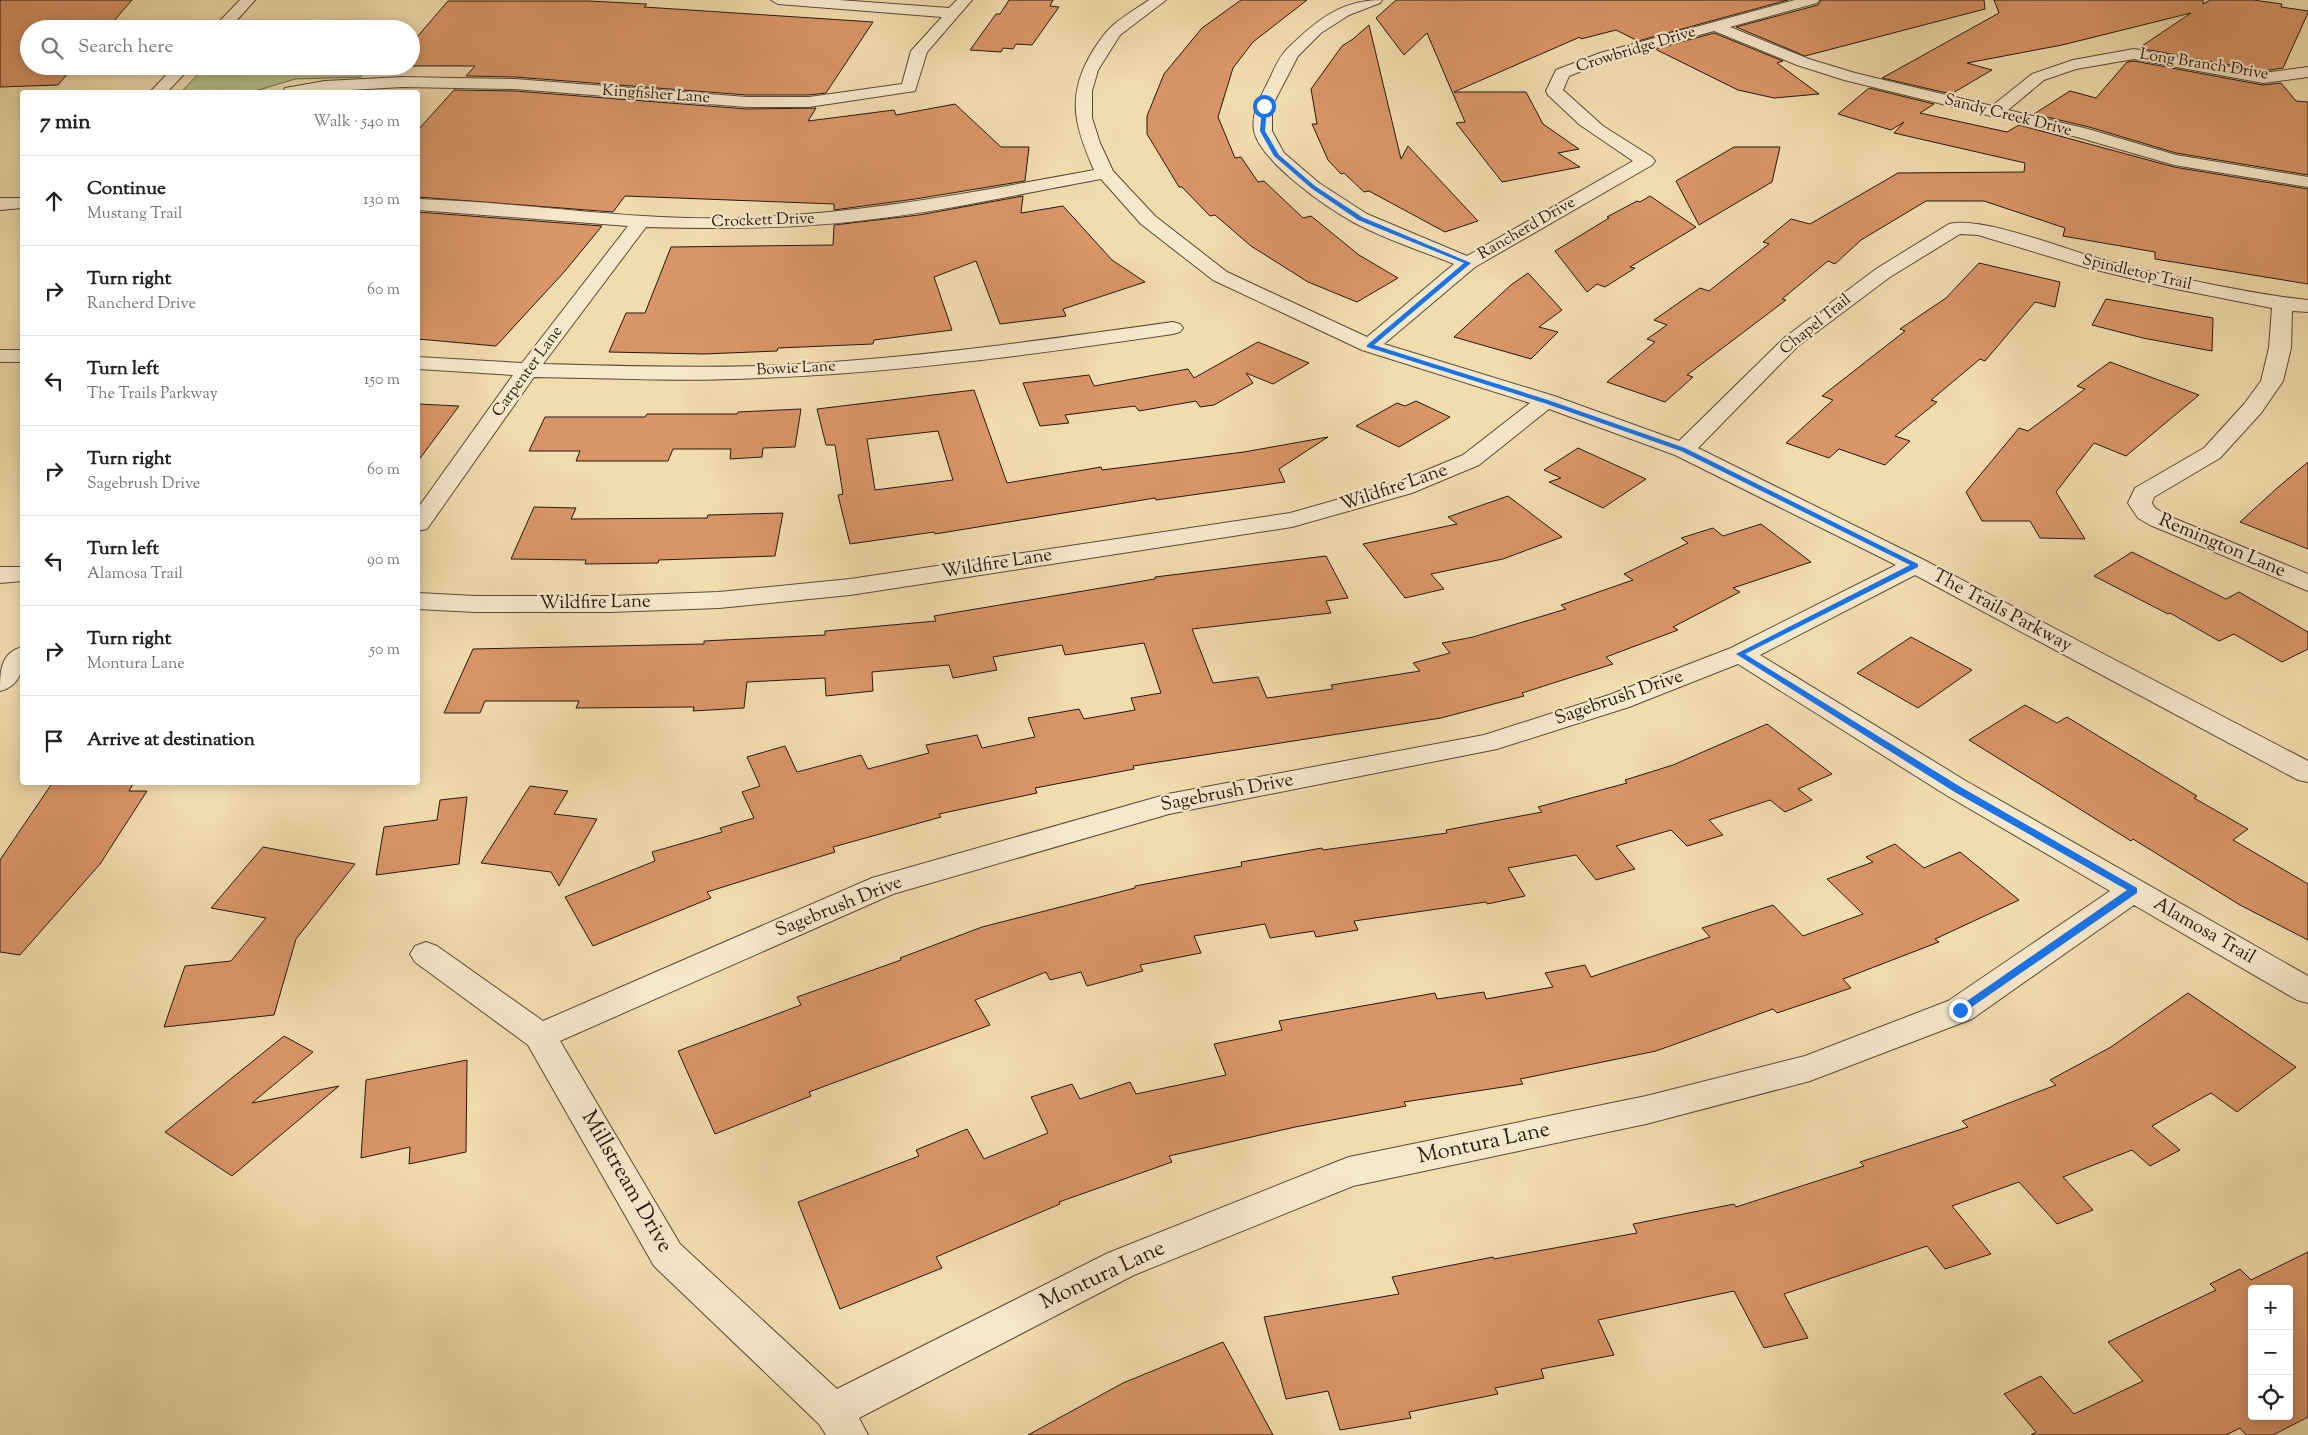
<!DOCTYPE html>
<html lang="en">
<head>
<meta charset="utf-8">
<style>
	:root { --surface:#fff; --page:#f6f6f6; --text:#202124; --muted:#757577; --line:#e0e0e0 }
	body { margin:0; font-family:"Sorts Mill Goudy",serif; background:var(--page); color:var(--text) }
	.controls { position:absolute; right:15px; bottom:15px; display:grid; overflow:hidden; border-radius:5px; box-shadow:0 2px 12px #0003 }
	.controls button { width:45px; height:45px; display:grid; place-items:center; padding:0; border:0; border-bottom:1px solid var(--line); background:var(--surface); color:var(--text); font:25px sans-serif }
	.stop { position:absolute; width:15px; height:15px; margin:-11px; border:4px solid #1a73e8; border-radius:50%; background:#fff }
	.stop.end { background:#1a73e8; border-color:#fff; box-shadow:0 1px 5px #0008 }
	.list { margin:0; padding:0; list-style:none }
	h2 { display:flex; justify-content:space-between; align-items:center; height:65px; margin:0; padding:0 20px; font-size:21px }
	h2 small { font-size:16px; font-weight:400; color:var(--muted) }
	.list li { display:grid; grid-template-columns:32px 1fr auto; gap:15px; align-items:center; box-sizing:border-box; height:90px; padding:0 20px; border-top:1px solid var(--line) }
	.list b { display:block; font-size:19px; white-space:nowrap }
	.list p { margin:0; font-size:16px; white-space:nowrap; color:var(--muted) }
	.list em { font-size:16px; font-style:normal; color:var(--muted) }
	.icon { flex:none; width:28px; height:28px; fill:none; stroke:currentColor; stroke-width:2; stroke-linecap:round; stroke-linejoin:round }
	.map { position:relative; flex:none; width:2308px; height:1435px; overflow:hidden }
	.search { position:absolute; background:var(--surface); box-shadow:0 2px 12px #0003; left:20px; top:20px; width:400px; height:55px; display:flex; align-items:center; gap:12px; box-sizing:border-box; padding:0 18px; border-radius:28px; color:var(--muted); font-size:19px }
	.panel { position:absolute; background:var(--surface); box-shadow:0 2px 12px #0003; left:20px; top:90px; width:400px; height:695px; border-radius:5px }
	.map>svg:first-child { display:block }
</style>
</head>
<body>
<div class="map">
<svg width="2308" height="1435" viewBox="0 0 2308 1435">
	<rect width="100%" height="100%" fill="#f1dcad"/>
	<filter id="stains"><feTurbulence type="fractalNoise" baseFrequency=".004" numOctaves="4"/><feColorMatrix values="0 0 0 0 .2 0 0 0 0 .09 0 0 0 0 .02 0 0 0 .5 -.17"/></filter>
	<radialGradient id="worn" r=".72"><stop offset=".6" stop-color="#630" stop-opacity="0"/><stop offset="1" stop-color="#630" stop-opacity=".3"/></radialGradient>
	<polygon fill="#b8c18b" stroke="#6f6c4e" points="206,66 367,66 361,77 295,79 252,92 181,92"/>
	<g fill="#d99567" stroke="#261810" fill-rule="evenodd">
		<polygon points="0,0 132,0 107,29 29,29 29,66 74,66 58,85 0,87"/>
		<polygon points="1009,0 1053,0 1050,6 1059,7 1032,45 1016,44 1013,49 1003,48 1001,52 970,50 996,14 1000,14"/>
		<polygon points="1241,0 1307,0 1253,42 1233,68 1218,117 1235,158 1241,157 1258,182 1264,181 1303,218 1311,216 1359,255 1398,278 1357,302 1308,282 1251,246 1215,215 1210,216 1182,187 1179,187 1147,134 1147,116 1164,74 1202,28"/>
		<polygon points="1396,0 1788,0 1638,41 1616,30 1581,39 1580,37 1454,92 1526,92 1543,124 1579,149 1558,153 1580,167 1502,182 1456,123 1465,122 1427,33 1404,55 1376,18"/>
		<polygon points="1821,0 1984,0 1985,9 1805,56 1736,27 1818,5"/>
		<polygon points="1994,0 2203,0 2203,4 2210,0 2253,0 2282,4 2281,7 2308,11 2308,13 2283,68 2263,71 2139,48 2191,13 2062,45 1967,63 1992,70 1951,94 1882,78 1999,13"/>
		<polygon points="448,1 588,1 647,4 644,7 873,22 826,93 809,95 747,95 515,77 466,76 475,66 393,66 411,66 411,44"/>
		<polygon points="1369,25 1401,159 1408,146 1478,221 1445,232 1369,191 1364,192 1344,173 1341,174 1328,160 1312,124 1317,124 1311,89 1342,46 1353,39"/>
		<polygon points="1714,33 1783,61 1777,63 1819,94 1774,98 1738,90 1655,49"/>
		<polygon points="2134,61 2263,85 2281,83 2296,101 2308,102 2308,175 2176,153 2089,127 2034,114 2070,91 2096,98 2127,62"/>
		<polygon points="1869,88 1934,104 1920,113 2007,132 2019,125 2174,167 2308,189 2308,284 2155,259 2155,252 2063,236 2065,228 1984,201 1926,201 1861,240 1835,264 1828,261 1782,299 1786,300 1687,375 1693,377 1665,402 1607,382 1655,342 1647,339 1667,325 1654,320 1700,288 1709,291 1769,244 1763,242 1791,219 1810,224 1898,173 2024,172 2025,163 1894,133 1904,122 1891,130 1838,114"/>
		<polygon points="454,90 515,91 747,109 816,108 808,121 894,110 896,115 955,104 1001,147 1029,147 1025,181 915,199 834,210 834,204 625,196 613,212 418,197 418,130"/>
		<polygon points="1734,147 1780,147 1772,182 1699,225 1676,181"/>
		<polygon points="1023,196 1021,213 1063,206 1112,260 1145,282 1063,309 1066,316 1000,324 976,261 934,277 952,330 874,340 873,344 778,348 777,351 704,354 609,352 626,313 645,313 671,247 833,245 834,225 919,215"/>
		<polygon points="1650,196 1696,227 1630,267 1635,268 1605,287 1597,284 1587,292 1555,251 1609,218 1607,217 1637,201 1640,202"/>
		<polygon points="418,212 602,226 565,271 496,346 418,339"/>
		<polygon points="1979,263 2060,282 2055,307 2035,302 1985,361 1980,359 1931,400 1937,402 1895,436 1910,441 1885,465 1839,449 1829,458 1786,443 1833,400 1822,396 1905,331 1900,329 1946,298"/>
		<polygon points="1528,273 1562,310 1539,327 1558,332 1531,359 1454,337 1511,285"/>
		<polygon points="2106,299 2213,318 2212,351 2143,338 2092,325"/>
		<polygon points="1258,342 1309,363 1273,384 1246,373 1253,383 1214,405 1200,407 1196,401 1139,411 1135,406 1065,415 1069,423 1040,426 1023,383 1089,375 1094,386 1188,369 1194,378"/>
		<polygon points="2110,362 2199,395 2126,456 2094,443 2056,492 2085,539 2040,538 2030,521 1982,521 1966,492 2019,428 2028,431 2085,389 2077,386"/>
		<path d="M974,390l33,93 94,-16 1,3 142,-18 84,-15 -49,32 6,13 -129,18 -1,-2 -220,36 -1,-2 -84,12 -12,-49 5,-1 -8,-49h-9l-9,-36zM938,431l15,49 -78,10 -8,-51z"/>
		<polygon points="1416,401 1450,417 1399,447 1356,426 1397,403 1405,406"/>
		<polygon points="418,404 459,406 418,461"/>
		<polygon points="801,409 795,447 763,448 762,457 730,459 731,449 673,449 668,461 576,461 580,451 529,451 545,417 645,417 647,414 737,414 738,412"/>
		<polygon points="1578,448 1646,479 1603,508 1549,482 1561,478 1544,470"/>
		<polygon points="2308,462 2308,549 2240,522 2276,489"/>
		<polygon points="1508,496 1562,537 1503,559 1431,574 1444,589 1405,598 1363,544 1457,524 1448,517"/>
		<polygon points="534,507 576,508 571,519 707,518 708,515 783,513 775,556 659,560 658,563 585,564 586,560 511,559"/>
		<polygon points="1761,524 1811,562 1733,588 1740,592 1673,627 1678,630 1606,657 1613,664 1522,693 1524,696 1441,718 1133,766 1134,769 1035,788 1037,793 939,814 941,817 833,847 835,852 707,892 711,898 593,946 565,897 655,861 652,852 722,832 720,828 754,818 742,792 760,786 747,757 785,746 797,772 861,755 868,769 929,753 926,745 977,735 982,748 1035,737 1028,718 1079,709 1084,719 1135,710 1131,698 1161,693 1144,643 1065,655 1062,645 993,657 997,670 953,678 949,665 872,672 873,691 826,696 825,678 747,682 744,708 693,711 694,707 576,708 579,701 485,701 480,713 444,713 473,649 704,644 704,641 825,635 825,631 936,621 934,616 1155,579 1155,577 1326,556 1348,598 1326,601 1331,613 1192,629 1213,683 1258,677 1267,698 1333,689 1331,685 1420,671 1413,663 1450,653 1442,643 1473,637 1566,609 1561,605 1633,580 1624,574 1688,543 1681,538 1713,528 1723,536"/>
		<polygon points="2132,552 2226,599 2239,592 2308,632 2308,649 2282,662 2234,634 2219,641 2170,613 2168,614 2094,576"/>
		<polygon points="1911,637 1972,670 1918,708 1857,673"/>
		<polygon points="2025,705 2057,723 2067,717 2197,796 2194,798 2248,829 2233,840 2308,884 2308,940 2240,905 2133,839 2131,841 1969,740"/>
		<polygon points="1767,724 1832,774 1798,789 1812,800 1785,812 1770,800 1709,820 1723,835 1687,846 1671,830 1616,846 1635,869 1596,880 1576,855 1508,868 1525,896 1487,904 1486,902 1354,921 1358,930 1316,937 1314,931 1270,938 1265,924 1194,936 1201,953 1140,965 1143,971 1087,986 1081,972 1050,980 1046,972 975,1000 990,1025 809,1092 811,1096 715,1134 678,1051 801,1005 797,997 901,960 900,958 982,927 1135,888 1135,886 1242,866 1241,862 1322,848 1323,850 1447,833 1446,830 1542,812 1538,807 1627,783 1625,780 1673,765"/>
		<polygon points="53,782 134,782 129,791 147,791 100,864 20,955 0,952 0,860"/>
		<polygon points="530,786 568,791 554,814 597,819 559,886 551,872 481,863"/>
		<polygon points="467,797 459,864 376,875 384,827 437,820 440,800"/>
		<polygon points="1895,844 1924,868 1960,852 2019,900 1935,939 1939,942 1843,979 1851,988 1777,1013 1773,1009 1656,1051 1520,1079 1523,1084 1404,1102 1406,1106 1295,1127 1169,1156 1172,1162 1059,1202 1060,1204 936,1257 942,1268 840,1309 798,1202 919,1156 916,1150 967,1129 984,1159 1048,1133 1031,1097 1072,1084 1080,1099 1130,1082 1136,1094 1226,1075 1214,1044 1282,1030 1279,1021 1435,993 1437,999 1484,992 1486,999 1553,987 1545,973 1585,965 1591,977 1710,937 1702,928 1773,905 1803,936 1863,914 1827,879 1873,862 1866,857"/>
		<polygon points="263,847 355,864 296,939 274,1015 164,1027 185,966 231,961 266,918 211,908"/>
		<polygon points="2188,993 2296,1067 2237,1112 2211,1093 2152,1126 2180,1150 2150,1166 2132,1150 2063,1177 2093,1210 2057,1224 2019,1182 1952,1206 1991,1254 1945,1269 1927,1246 1784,1294 1808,1338 1764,1348 1734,1291 1598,1320 1614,1355 1541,1369 1544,1378 1495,1388 1498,1394 1409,1412 1411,1418 1340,1430 1328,1391 1286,1399 1264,1317 1399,1294 1392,1277 1493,1257 1494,1259 1637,1233 1633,1224 1734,1204 1736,1207 1864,1166 1860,1162 1968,1127 1962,1121 2056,1085 2050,1080 2111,1047"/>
		<polygon points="284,1036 313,1052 252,1103 339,1086 232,1176 165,1132"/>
		<polygon points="467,1060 466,1152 409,1164 410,1147 361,1158 366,1080"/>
		<path d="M2308,1252v165l-35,18h-27l-6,-7 -14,7h-195l5,-3 -32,-38 37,-18 33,38 69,-33 -35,-39 108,-52 -6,-6 30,-15 11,11zM2252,1289h37v127h-37z"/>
		<polygon points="1223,1342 1273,1435 1028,1435 1123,1383"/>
	</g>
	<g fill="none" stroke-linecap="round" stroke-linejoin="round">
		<defs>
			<g id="minor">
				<polygon points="240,0 255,0 229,29 212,29"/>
				<polygon points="771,0 839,0 949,8 957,0 972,0 927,52 915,91 809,107 747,107 515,89 402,87 316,92 283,92 285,88 325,81 402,77 515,79 747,97 809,97 902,84 911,51 942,17 778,4"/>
				<path d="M1149,0h17l-46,35 -22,35 -6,21v27l8,25 13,28 42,45 72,56 140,65 87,-73c-32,-13 -70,-25 -101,-42 -27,-15 -92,-60 -99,-91 -3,-17 6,-33 13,-47 6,-11 11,-27 21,-36 29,-28 53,-48 94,-48l-2,3 -31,12 -28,18 -23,23 -26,50v25l12,22 35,30 48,31 100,42 166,-95 -53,-36 -32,-30 -2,-4 10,-21 44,-17 195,-53h24l-2,3 -87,24 79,32 46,14 137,33 40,-32 41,-14 61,-11 129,24 45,-6v10l-45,6 -129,-24 -58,10 -32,11 -36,30 80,19 88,26 132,22v10l-134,-22 -97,-28 -233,-57 -47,-15 -83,-34 -102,28 -43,17 -6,14 40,36 49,31 3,4 -3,4 -177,102 -91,77 170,52 125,45 105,-103 92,-69 73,-45c33,-8 115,25 151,35 37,11 76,18 114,26 32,6 62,12 94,15v12l-16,-1 -1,37 -8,33 -22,32 -41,45 -66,39 -2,6 3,5 11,7 142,59v17l-158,-66 -12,-7 -10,-15 7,-15 69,-40 41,-45 16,-22 8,-33 3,-40 -101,-20 -83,-20 -110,-33 -18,-1 -70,43 -92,69 -100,102 226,112 384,201v21l-10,-2 -383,-205 -155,80 206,126 342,195v27l-11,-3 -163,-95 -162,114 -162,62 -164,43 -293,62 -219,89 -275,143 9,17h-42l-7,-11 -165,-158 -126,-221 -113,-83 -5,-8 5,-8 11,-4 11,4 106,75 329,-143 296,-84 316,-59 125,-40 122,-47 165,-83 -221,-110 -126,-46 -70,56 -67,28 -120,34 -442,68 -131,13 -109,4h-135l-57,-3v-16l57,3h135l109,-4 131,-13 440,-66 106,-30 67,-28 67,-52 -168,-53 -149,-70 -72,-56 -40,-45c-81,15 -161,33 -243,42 -70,8 -141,8 -212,6l-103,137c72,2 144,4 216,2 139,-5 277,-25 414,-44l7,2 3,4 -3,4 -7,2c-137,20 -274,39 -413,44 -75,4 -150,0 -226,-1l-107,152 -9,2v-23l95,-133 -95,-6v-12l104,6 106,-137 -210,-16v-11c105,3 211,22 317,19 122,-3 240,-26 359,-48 -19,-43 -28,-73 -3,-116 5,-8 11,-18 18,-25 11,-11 27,-20 40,-29zM1738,664l208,131 164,96 -162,110 -143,55 -159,40 -297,61 -13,5 -228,91 -271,136 -157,-145 -120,-203 333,-147 276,-80 328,-65 132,-42z"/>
				<polygon points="175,66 192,66 167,92 150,92"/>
				<polygon points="0,198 22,198 22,208 0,210"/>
				<rect x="0" y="350" width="22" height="12"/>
				<polygon points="0,567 22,567 22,581 0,583"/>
				<path d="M22,647c3,19 -1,39 -22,44 0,-19 0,-38 22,-44z"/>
			</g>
		</defs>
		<use href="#minor" stroke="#594937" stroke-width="2"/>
		<use href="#minor" fill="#f6e8ca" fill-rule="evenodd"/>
	</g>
	<polygon fill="#1a73e8" points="1264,105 1267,106 1265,131 1279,155 1315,186 1362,217 1471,263 1374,345 1548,400 1685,448 1918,564 1918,567 1745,654 1959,786 2137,888 2137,893 1963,1013 1957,1013 1957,1008 2127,890 1953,791 1736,654 1910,565 1681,451 1544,403 1367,347 1367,345 1464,263 1358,220 1311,188 1274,156 1260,131 1262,106"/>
	<g text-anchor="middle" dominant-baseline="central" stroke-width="4.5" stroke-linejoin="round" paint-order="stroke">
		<g font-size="16" fill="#261810" stroke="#f6e8ca">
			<text transform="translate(1636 50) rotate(-17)">Crowbridge Drive</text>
			<text transform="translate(2204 65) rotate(9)">Long Branch Drive</text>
			<text transform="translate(656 95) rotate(4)">Kingfisher Lane</text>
			<text transform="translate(2008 116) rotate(14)">Sandy Creek Drive</text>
			<text transform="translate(763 221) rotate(-2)">Crockett Drive</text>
			<text transform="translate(1527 229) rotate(-30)">Rancherd Drive</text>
			<text transform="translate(2137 273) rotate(13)">Spindletop Trail</text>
			<text transform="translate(1816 325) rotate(-39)">Chapel Trail</text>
			<text transform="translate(796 369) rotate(-3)">Bowie Lane</text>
			<text transform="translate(528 372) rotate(-54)">Carpenter Lane</text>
		</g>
		<g font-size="19" fill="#261810" stroke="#f6e8ca">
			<text transform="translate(1394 488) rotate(-19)">Wildfire Lane</text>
			<text transform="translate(2222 546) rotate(23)">Remington Lane</text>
			<text transform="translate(997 564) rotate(-9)">Wildfire Lane</text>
			<text transform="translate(595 603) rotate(-1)">Wildfire Lane</text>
			<text transform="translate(2002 611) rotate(28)">The Trails Parkway</text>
			<text transform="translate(1619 698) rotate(-19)">Sagebrush Drive</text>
			<text transform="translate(1227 793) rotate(-11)">Sagebrush Drive</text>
			<text transform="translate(839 907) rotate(-22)">Sagebrush Drive</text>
			<text transform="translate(2204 931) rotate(30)">Alamosa Trail</text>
		</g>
		<g font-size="22" fill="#261810" stroke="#f6e8ca">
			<text transform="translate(1484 1144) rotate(-12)">Montura Lane</text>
			<text transform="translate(626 1182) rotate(60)">Millstream Drive</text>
			<text transform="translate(1103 1276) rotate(-25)">Montura Lane</text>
		</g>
	</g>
	<rect width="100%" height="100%" filter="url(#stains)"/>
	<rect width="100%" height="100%" fill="url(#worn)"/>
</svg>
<div class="controls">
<button>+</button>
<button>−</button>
<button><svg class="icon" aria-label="locate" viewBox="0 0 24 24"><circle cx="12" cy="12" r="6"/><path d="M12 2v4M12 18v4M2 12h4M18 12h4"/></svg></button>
</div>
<div class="stop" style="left:1264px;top:106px"></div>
<div class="stop end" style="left:1960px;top:1010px"></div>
<div class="search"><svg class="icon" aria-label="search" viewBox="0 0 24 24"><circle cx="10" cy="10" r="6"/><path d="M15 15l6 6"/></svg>Search here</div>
<section class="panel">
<h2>7 min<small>Walk · 540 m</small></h2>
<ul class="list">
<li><svg class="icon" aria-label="ahead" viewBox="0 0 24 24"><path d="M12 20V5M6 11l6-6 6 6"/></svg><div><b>Continue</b><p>Mustang Trail</p></div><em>130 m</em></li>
<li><svg class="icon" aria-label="right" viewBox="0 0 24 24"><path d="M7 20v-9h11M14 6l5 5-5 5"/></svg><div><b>Turn right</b><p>Rancherd Drive</p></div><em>60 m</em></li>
<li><svg class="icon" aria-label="left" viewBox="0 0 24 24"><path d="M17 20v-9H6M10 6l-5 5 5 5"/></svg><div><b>Turn left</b><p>The Trails Parkway</p></div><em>150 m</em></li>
<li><svg class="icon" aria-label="right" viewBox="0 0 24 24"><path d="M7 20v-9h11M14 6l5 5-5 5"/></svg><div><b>Turn right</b><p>Sagebrush Drive</p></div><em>60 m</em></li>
<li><svg class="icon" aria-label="left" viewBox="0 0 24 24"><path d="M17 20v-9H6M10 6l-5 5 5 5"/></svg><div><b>Turn left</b><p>Alamosa Trail</p></div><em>90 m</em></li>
<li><svg class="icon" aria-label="right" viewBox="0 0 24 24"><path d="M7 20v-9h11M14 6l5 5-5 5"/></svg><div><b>Turn right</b><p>Montura Lane</p></div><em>50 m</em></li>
<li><svg class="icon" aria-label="arrive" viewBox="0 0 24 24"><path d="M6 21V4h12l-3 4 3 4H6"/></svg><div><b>Arrive at destination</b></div></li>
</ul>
</section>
</div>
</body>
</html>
